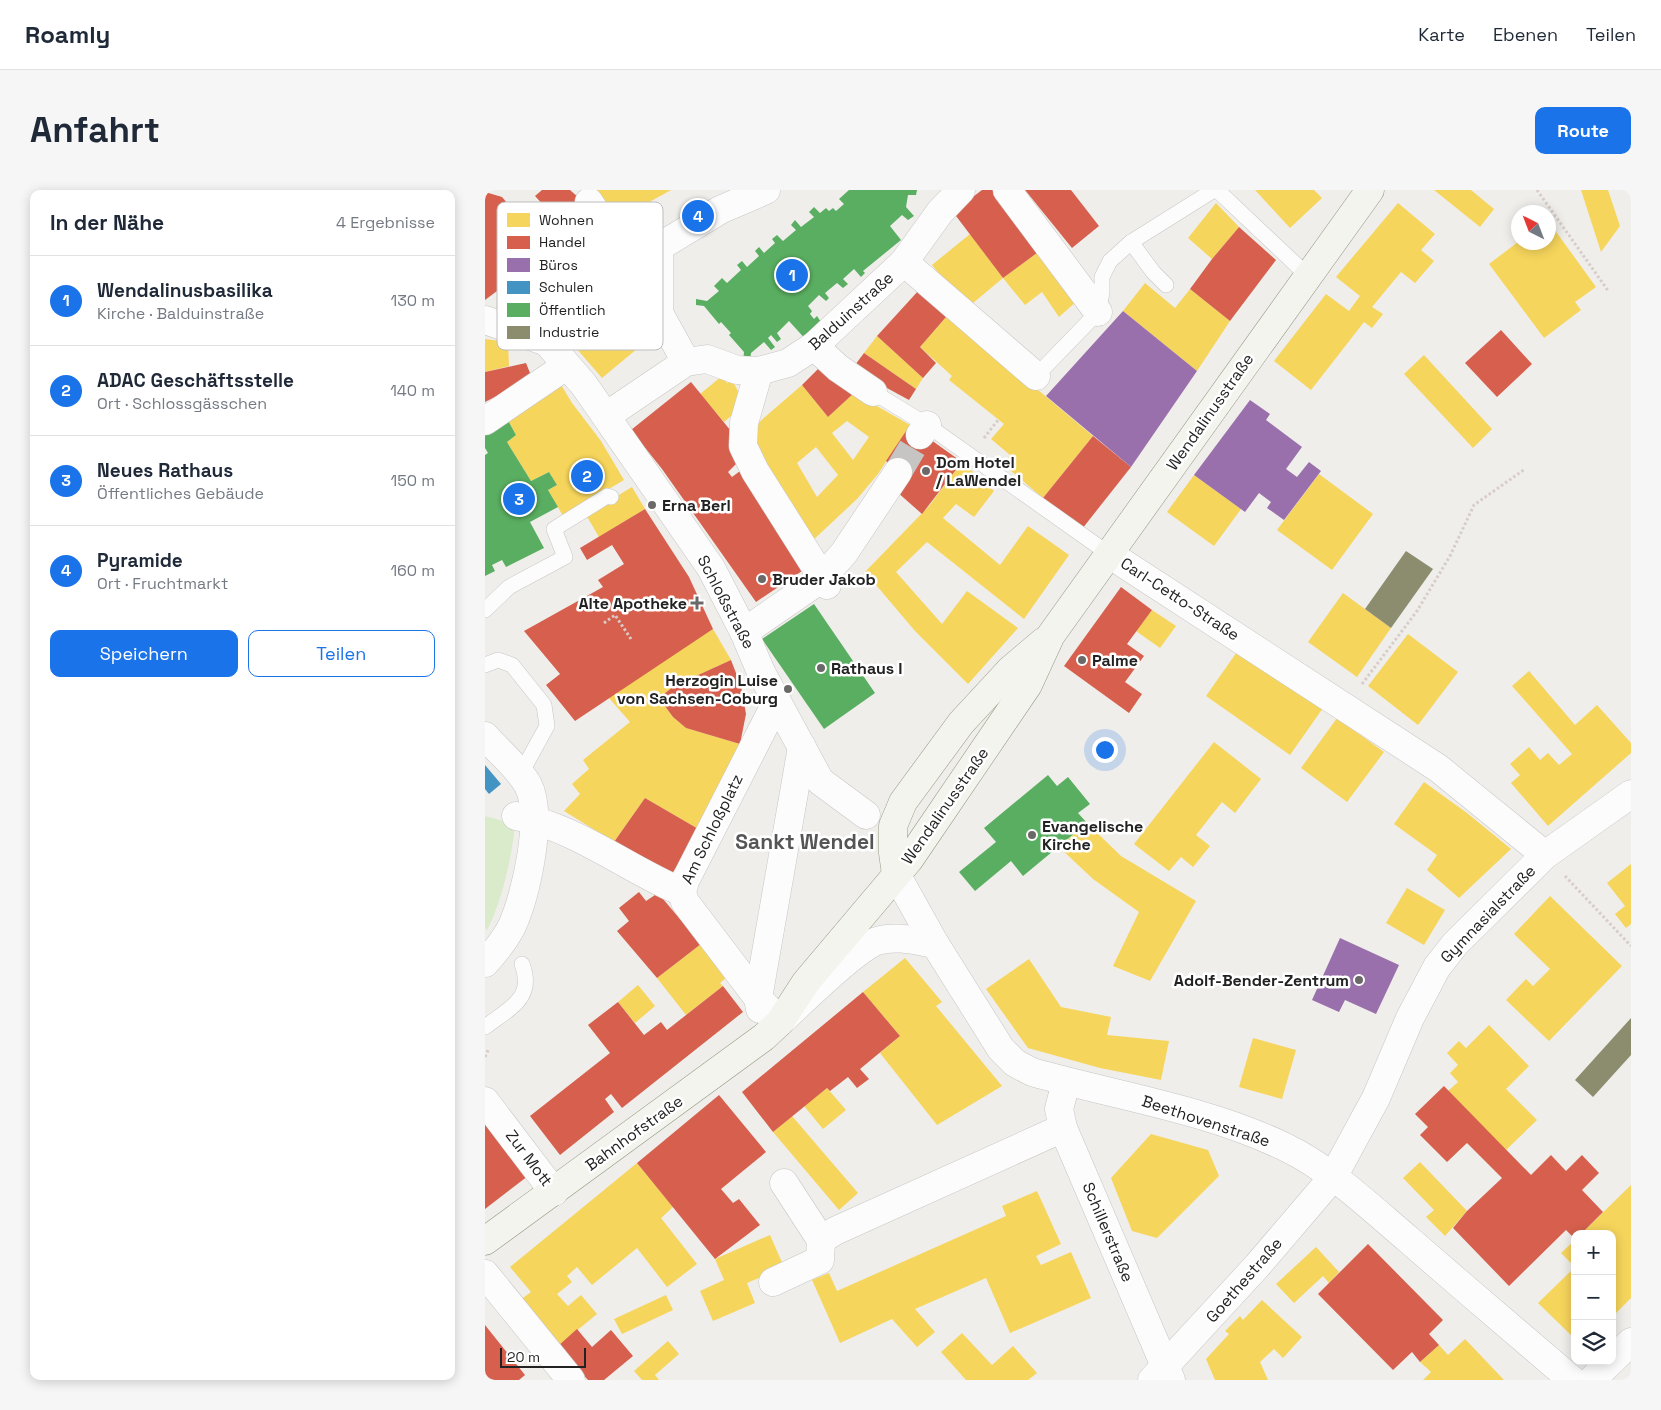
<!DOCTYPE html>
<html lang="de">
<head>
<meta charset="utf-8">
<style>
	:root { --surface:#fff; --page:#f6f6f7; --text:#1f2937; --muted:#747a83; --line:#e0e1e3; --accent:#1a73e8 }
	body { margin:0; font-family:"Space Grotesk",sans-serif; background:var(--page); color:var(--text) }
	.controls { position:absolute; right:15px; bottom:15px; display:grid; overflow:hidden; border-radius:10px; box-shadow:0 2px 12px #0003 }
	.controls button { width:45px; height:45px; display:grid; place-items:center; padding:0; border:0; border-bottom:1px solid var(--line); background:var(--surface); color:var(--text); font:25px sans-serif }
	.compass { position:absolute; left:1026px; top:15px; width:45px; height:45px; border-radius:50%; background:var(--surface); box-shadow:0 2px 12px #0003; rotate:318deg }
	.scale { position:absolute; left:15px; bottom:12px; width:86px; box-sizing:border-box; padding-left:5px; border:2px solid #222; border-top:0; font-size:14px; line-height:18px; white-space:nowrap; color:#222; -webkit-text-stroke:4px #fff; paint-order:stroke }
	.you { position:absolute; left:619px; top:559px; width:18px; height:18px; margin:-12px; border:4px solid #fff; border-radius:50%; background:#1a73e8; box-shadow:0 0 0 8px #1a73e833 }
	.badge { display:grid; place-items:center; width:32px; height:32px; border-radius:50%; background:var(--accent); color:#fff; font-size:16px; font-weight:700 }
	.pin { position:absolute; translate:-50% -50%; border:2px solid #fff; box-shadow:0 1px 5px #0006 }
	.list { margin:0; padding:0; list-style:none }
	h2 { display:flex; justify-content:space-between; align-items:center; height:65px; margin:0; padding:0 20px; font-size:21px }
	h2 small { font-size:16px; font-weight:400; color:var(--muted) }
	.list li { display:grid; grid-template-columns:32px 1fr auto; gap:15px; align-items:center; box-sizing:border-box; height:90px; padding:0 20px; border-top:1px solid var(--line) }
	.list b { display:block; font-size:19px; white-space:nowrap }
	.list p { margin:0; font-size:16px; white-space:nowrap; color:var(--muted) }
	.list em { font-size:16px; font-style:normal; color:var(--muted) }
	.actions { display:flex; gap:10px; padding:15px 20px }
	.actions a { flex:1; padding:11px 0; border:1px solid var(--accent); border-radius:10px; text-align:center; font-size:18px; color:var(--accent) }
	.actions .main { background:var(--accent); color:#fff }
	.icon { flex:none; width:28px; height:28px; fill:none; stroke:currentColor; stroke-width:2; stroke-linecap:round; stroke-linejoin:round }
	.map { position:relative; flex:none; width:1146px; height:1190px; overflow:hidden; border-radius:10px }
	header { display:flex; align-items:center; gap:30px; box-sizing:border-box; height:70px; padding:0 25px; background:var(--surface); border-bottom:1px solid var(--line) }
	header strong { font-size:24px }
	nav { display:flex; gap:28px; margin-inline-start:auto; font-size:18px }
	.intro { display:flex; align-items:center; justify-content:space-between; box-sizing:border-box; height:120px; padding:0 30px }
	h1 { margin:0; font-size:35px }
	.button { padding:12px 22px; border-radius:10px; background:var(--accent); color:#fff; font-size:18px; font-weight:700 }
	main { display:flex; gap:30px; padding:0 30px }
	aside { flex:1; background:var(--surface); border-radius:10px; box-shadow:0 2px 12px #0003 }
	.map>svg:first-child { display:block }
</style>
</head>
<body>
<header>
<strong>Roamly</strong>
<nav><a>Karte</a><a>Ebenen</a><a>Teilen</a></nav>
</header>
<div class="intro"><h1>Anfahrt</h1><a class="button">Route</a></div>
<main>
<aside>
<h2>In der Nähe<small>4 Ergebnisse</small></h2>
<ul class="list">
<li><span class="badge">1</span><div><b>Wendalinusbasilika</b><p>Kirche · Balduinstraße</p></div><em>130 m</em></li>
<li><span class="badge">2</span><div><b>ADAC Geschäftsstelle</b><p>Ort · Schlossgässchen</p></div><em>140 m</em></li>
<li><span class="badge">3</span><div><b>Neues Rathaus</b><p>Öffentliches Gebäude</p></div><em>150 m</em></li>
<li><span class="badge">4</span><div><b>Pyramide</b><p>Ort · Fruchtmarkt</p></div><em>160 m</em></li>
</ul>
<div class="actions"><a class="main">Speichern</a><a>Teilen</a></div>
</aside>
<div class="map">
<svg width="1146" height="1190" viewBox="0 0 1146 1190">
	<rect width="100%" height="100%" fill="#efeeeb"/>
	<path fill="#daebcc" d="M0,626l30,8c-3,33 -13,77 -28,106l-2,-2z"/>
	<g fill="#f6d55c" fill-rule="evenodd">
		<polygon points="100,0 186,0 123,35"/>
		<polygon points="770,0 829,0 837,8 805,38"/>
		<polygon points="949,0 986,0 1009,19 995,37"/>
		<polygon points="1096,0 1123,0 1135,36 1116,62"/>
		<polygon points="731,13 754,37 727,69 703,48"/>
		<polygon points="913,13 950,44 936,60 949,71 930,93 916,82 887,117 898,124 887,138 879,132 826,200 789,171 841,104 864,121 875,106 851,87"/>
		<polygon points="1050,15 1056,22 1040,22"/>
		<polygon points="1064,32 1111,97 1090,112 1096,120 1059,148 1004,74 1033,52 1064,52"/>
		<polygon points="485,44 518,88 482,118 447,75"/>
		<polygon points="556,60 592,111 574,127 557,102 540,115 518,88"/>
		<polygon points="660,93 690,118 705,99 745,131 712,181 638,121"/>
		<polygon points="118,110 130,124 137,118 153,136 142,145 153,158 117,188 79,144"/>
		<polygon points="461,127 496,152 608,246 558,308 519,275 525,265 506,249 519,234 464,190 467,186 435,157"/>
		<polygon points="392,146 438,188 431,199 379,163"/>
		<polygon points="0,149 23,152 24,176 0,182"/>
		<polygon points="939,165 1007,239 988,258 919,184"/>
		<polygon points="237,186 242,193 247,190 260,214 239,232 215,204"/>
		<polygon points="75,193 87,213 116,251 139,290 78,326 63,300 72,295 64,282 46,291 22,252 31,245 20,225"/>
		<path d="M317,195l26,32 26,-24 56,32 -32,49 -21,25 -47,44 -43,-69 -17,-44zM362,231l22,16 -16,23 -21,-27zM331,257l22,28 -21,22 -20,-34z"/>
		<polygon points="477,272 509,301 489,327 471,314 458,328 515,375 543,336 584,365 539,429 442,352 411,382 457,434 482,401 533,438 483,494 430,441 380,382 444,316"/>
		<polygon points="834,284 888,324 847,380 792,340"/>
		<polygon points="709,285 756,319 729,356 682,322"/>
		<polygon points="147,297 160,319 114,347 101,325"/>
		<polygon points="858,403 906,438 872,487 823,452"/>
		<polygon points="667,420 691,436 675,458 651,441"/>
		<polygon points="228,439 246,470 189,496 174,508 188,527 201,538 255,554 215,640 160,608 129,652 79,621 95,604 87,594 104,579 98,570 145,532 124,508 172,474"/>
		<polygon points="923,444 973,482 933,535 883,496"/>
		<polygon points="754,459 838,518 805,565 721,506"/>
		<polygon points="1044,481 1090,535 1112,515 1146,553 1146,563 1063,636 1026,593 1035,585 1025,574 1044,557 1055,570 1063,563 1074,575 1087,564 1027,496"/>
		<polygon points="852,528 899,562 862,612 816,578"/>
		<polygon points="729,552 776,589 750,623 737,612 711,645 725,656 708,677 696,667 684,681 649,654"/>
		<polygon points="939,592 982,623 1026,659 974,708 942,680 952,665 909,634"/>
		<polygon points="602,633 636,666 711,711 665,791 628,776 654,722 608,689 574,657"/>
		<polygon points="1146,674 1146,734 1141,738 1130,724 1140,716 1122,693"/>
		<polygon points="922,698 960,720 939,755 901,733"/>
		<polygon points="1065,706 1137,776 1064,851 1021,810 1041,789 1048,796 1065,779 1029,744"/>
		<polygon points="216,754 242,787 235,793 238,796 201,825 172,788"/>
		<polygon points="420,768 457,812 451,816 517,896 452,935 395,863 415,846 378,802"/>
		<polygon points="544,769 576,817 626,827 622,845 684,851 676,890 615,878 543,858 501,799"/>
		<polygon points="153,795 170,816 150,833 133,812"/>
		<polygon points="1004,835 1044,876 1021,899 1052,930 1021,960 963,901 973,892 965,883 973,875 962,863 974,851 981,858"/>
		<polygon points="768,848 811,860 797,909 754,897"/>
		<polygon points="342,898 361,920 338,939 319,916"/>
		<polygon points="307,926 373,1003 354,1020 288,942"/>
		<polygon points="666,944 723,960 734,986 672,1048 647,1041 626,988"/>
		<polygon points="935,972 982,1021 960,1046 941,1027 949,1020 918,988"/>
		<polygon points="152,973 188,1017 176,1028 212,1074 182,1097 152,1058 107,1095 92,1077 82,1086 87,1092 72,1104 83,1116 96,1105 112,1124 73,1156 35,1110 46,1102 25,1077"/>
		<polygon points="1146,995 1146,1108 1127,1127 1127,1044 1096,1044"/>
		<polygon points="552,1001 576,1054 551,1066 556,1075 586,1062 606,1108 525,1143 501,1088 430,1119 450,1142 432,1157 407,1129 355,1153 327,1090 344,1083 352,1101 521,1026 517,1016"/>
		<polygon points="285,1045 299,1077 262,1093 270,1113 228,1131 215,1101 239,1090 230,1069"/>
		<polygon points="1090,1050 1090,1149 1053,1113 1090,1077 1076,1063"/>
		<polygon points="831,1057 854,1082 844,1093 838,1086 809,1113 791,1094"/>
		<polygon points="181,1105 188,1120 137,1144 129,1129"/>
		<polygon points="777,1110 817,1147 798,1168 789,1159 775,1172 783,1190 730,1190 721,1169 744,1144 740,1141 755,1126 758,1130"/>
		<polygon points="477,1143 507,1175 528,1156 552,1183 543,1190 481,1190 456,1162"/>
		<polygon points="980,1149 1019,1190 938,1190 946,1182 935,1172 954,1155 963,1165"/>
		<polygon points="183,1151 194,1164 170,1185 174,1190 157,1190 149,1181"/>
	</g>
	<g fill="#d6604d">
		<polygon points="57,0 85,0 102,15 138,68 95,106 62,130 28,89 0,110 0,2 17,7 50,45 70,28 50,6"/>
		<polygon points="497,0 510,0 556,60 518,88 468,22"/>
		<polygon points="540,0 586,0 614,36 587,58"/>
		<polygon points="754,37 791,70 745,131 705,99 727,69"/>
		<polygon points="434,100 461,127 435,157 451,173 438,188 392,146"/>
		<polygon points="1016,140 1047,174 1012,207 980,173"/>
		<polygon points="379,163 431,199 424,210 367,179"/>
		<polygon points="41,173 47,188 0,212 0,182"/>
		<polygon points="337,175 369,203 343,227 317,195"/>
		<polygon points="206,192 250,246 254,271 243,282 247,287 255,281 295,332 288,336 320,379 271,412 177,279 146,240"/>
		<polygon points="425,235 477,272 437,324 411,301 421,289 401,271"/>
		<polygon points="608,246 646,277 597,339 558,308"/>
		<polygon points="160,319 204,387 228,439 90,531 61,495 75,484 39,441 118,397 113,390 139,374 127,355 102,370 95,358"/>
		<polygon points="636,397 667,420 642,454 659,466 640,492 657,504 644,523 579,476"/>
		<polygon points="246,470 256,496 261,524 255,554 201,538 188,527 174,508 189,496"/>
		<polygon points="160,608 215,640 185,687 129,652"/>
		<polygon points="154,702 161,711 173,703 216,754 172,788 132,741 144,731 134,718"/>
		<polygon points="238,796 258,822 137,918 126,904 120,909 129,922 75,965 45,926 125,863 103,835 133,812 159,845 176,832 182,840"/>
		<polygon points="378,802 415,846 375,879 384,889 372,898 363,887 345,901 342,898 288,942 257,902"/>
		<polygon points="959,896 1046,985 1066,965 1081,981 1097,965 1114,983 1097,1000 1118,1022 1096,1044 1090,1044 1090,1049 1081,1040 1024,1096 968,1038 982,1021 1017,988 982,953 962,972 935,945 943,937 930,924"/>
		<polygon points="234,905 281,962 236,999 248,1013 254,1009 275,1035 230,1069 152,973"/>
		<polygon points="0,931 43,986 0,1019"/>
		<polygon points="883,1054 958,1130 944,1144 954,1155 935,1172 927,1162 908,1180 833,1104"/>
		<polygon points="0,1135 40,1185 34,1190 0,1190"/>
		<polygon points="92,1139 107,1157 126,1140 148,1166 119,1190 103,1190 73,1156"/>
	</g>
	<g fill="#9970ab">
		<polygon points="638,121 712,181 646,277 561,206"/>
		<polygon points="765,210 785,224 781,230 817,257 801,279 812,287 824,272 836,281 799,330 782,318 786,312 774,303 760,322 709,285"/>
		<polygon points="855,748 914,775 891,824 860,810 854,822 827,810"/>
	</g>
	<polygon fill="#4393c3" points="0,575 16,594 4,604 0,599"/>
	<g fill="#5aae61">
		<polygon points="364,0 432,0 431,5 423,5 421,17 429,26 423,30 417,25 405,36 416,50 378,81 380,83 376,87 369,79 358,89 363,94 358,98 352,93 340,103 344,108 341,111 334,105 323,116 327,121 325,124 329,129 332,126 336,132 323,152 304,131 292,143 296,149 292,152 286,145 283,148 290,157 286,160 279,152 266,163 265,172 258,172 259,162 244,145 246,143 236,132 234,134 219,116 211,115 211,109 222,111 234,101 229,96 237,88 242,93 256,80 252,75 257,71 262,77 274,66 270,61 274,57 279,63 290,53 287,49 292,45 298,51 311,40 306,35 310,30 316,37 329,27 324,22 329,17 335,23 341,18 344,21 348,18 351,21 359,14 354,9"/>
		<polygon points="20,225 31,245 22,252 46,291 64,282 72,295 63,300 73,317 45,332 59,358 21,377 17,370 7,375 10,381 0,386 0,265 3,263 0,258 0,237"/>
		<polygon points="329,414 390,503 339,539 277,449"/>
		<polygon points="563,585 572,596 583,587 605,614 593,623 602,633 538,686 526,671 490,701 474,682 511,652 499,638"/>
	</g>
	<g fill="#8c8c6e">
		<polygon points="921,361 948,379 906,438 880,419"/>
		<polygon points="1146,828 1146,865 1108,907 1090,890"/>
	</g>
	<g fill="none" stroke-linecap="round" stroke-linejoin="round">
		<polyline stroke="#c6c5c3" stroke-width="28" stroke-dasharray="28 14" stroke-linecap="butt" points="413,282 435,245"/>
		<defs>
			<g id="lane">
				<polyline points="732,0 822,85"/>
				<polyline points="646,52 668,82 681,95"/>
				<polyline points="551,186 613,122 617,103 617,87 625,71 646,52 729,0"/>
				<polyline points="388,202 442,235 624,364"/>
				<polyline points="0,420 24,397 80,367 69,339 122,306 126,307"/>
				<polyline points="0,475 13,470 27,475 59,515 62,536 35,585"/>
				<path d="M0,837c25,-19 50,-29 37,-63"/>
			</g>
			<g id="street">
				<polyline points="522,0 613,122"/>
				<polyline points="104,12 147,76"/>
				<polyline points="174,57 174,123 201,172"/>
				<polyline points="419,72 551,186"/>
				<polyline points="101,112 174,57 235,20 281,0"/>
				<polyline points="0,130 62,152 99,195 226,378 259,442 276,482 335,591 381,625"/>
				<polyline points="329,156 353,178 388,202"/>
				<polyline points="274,181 259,233 258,256 270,281 342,395"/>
				<polyline points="121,226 201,172 222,169 252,180 274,181 303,173 329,156 419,72 455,22 476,0"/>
				<polyline points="0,231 81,176"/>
				<polyline points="435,245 442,235"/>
				<polyline points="624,364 953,578 1060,665"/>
				<polyline points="259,442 336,389 359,363 413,282"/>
				<path d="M292,511l-92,180 -3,11 3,10 73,96 22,24c21,-19 74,-73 97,-81 19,-6 40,0 58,3"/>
				<path d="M0,546c13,15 33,31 43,49 16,31 -2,110 -16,141 -7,14 -17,26 -27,37"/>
				<path d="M31,626c62,12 109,52 166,76"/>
				<path d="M411,684l39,70 66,105 14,14 17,9c85,24 174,37 253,75 46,22 86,61 124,93 54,47 108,93 163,140"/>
				<polyline points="275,819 273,808 317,557"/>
				<polyline points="581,892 574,919 578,938 686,1190"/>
				<polyline points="0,911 69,1002"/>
				<polyline points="299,993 336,1050 350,1041 578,938"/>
				<polyline points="0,1084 86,1190"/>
				<polyline points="288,1092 335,1070 336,1050"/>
				<polyline points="1127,1170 1146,1152"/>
				<polyline points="667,1190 772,1076 848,987 891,908 925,828 952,777 970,754 1060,665 1146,604"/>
				<polyline points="1107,1190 1126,1171"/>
			</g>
			<g id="secondary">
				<polyline points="411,684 408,663 408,636 418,612 476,533 525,480 558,452"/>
				<polyline points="0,1051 279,847 295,832 321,792 424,670 543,495 566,445 885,0"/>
			</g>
		</defs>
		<use href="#lane" stroke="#c7c6c5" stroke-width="16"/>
		<use href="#street" stroke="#c7c6c5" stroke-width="29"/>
		<use href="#secondary" stroke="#969982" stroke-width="29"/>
		<g stroke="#d8ccc9" stroke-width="3" stroke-dasharray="2.5 2.5" stroke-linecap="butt">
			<polyline points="1052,0 1124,102"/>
			<polyline points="499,248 513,230"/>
			<polyline points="119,433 130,425 146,449"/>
			<polyline points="877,494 932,421 965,366 989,315 1040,279"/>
			<polyline points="1080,686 1146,756"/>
			<polyline points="0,867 4,858"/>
		</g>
		<use href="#lane" stroke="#fdfcfc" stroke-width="15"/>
		<use href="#street" stroke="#fdfcfc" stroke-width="28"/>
		<use href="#secondary" stroke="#f3f4ed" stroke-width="28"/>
	</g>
	<g fill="#6a6968" stroke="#fff" stroke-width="2">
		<circle cx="441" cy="281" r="5"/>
		<circle cx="167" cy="315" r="5"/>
		<circle cx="277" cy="389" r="5"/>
		<path d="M209.5 405.5h5v5h5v5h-5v5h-5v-5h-5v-5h5z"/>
		<circle cx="597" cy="470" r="5"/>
		<circle cx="336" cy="478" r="5"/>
		<circle cx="303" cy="499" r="5"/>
		<circle cx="547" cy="645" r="5"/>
		<circle cx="874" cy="790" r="5"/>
	</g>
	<g text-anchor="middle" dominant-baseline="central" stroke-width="5" stroke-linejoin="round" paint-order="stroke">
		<g font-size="16" fill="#222" stroke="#fff">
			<text transform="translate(366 121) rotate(-42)">Balduinstraße</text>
			<text transform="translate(725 222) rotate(-55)">Wendalinusstraße</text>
			<text transform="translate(695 409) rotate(33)">Carl-Cetto-Straße</text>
			<text transform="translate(241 412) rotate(62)">Schloßstraße</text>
			<text transform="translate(460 616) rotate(-55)">Wendalinusstraße</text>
			<text transform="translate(227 639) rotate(-64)">Am Schloßplatz</text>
			<text transform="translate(1003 724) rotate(-46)">Gymnasialstraße</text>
			<text transform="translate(721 931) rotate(18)">Beethovenstraße</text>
			<text transform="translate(149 943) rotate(-36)">Bahnhofstraße</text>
			<text transform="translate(44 968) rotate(53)">Zur Mott</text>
			<text transform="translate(623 1042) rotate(67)">Schillerstraße</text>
			<text transform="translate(759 1090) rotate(-49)">Goethestraße</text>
		</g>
		<g font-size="16" font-weight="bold" fill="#222" stroke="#fff" text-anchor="start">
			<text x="451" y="272">Dom Hotel<tspan x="451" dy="18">/ LaWendel</tspan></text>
			<text x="177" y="315">Erna Berl</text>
			<text x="287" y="389">Bruder Jakob</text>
			<text x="202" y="413" text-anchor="end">Alte Apotheke</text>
			<text x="607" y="470">Palme</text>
			<text x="346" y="478">Rathaus I</text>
			<text x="293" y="490" text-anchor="end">Herzogin Luise<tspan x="293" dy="18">von Sachsen-Coburg</tspan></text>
			<text x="557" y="636">Evangelische<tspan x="557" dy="18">Kirche</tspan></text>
			<text x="864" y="790" text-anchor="end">Adolf-Bender-Zentrum</text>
		</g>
		<g font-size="21" font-weight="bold" fill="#555" stroke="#fff">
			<text x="320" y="651">Sankt Wendel</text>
		</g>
	</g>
	<rect x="12" y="12" width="166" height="148" rx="8" fill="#fff" stroke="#bdbdbd" stroke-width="1"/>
	<rect x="22" y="23" width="23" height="14" fill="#f6d55c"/>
	<rect x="22" y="46" width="23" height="13" fill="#d6604d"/>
	<rect x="22" y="68" width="23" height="14" fill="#9970ab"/>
	<rect x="22" y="91" width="23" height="13" fill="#4393c3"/>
	<rect x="22" y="113" width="23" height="14" fill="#5aae61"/>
	<rect x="22" y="136" width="23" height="13" fill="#8c8c6e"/>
	<g font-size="14" fill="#222">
		<text x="54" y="35">Wohnen</text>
		<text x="54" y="57">Handel</text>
		<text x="54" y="80">Büros</text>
		<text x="54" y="102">Schulen</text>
		<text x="54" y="125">Öffentlich</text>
		<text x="54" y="147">Industrie</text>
	</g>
</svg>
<div class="controls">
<button>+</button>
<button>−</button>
<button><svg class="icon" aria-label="layers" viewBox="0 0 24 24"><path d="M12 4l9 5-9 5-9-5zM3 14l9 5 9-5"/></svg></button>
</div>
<svg class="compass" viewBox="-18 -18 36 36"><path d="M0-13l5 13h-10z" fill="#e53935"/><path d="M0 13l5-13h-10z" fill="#747a83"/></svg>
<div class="scale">20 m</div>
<div class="you"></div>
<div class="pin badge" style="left:307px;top:85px">1</div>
<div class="pin badge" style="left:102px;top:286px">2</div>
<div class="pin badge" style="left:34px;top:309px">3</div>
<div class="pin badge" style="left:213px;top:26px">4</div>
</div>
</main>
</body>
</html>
